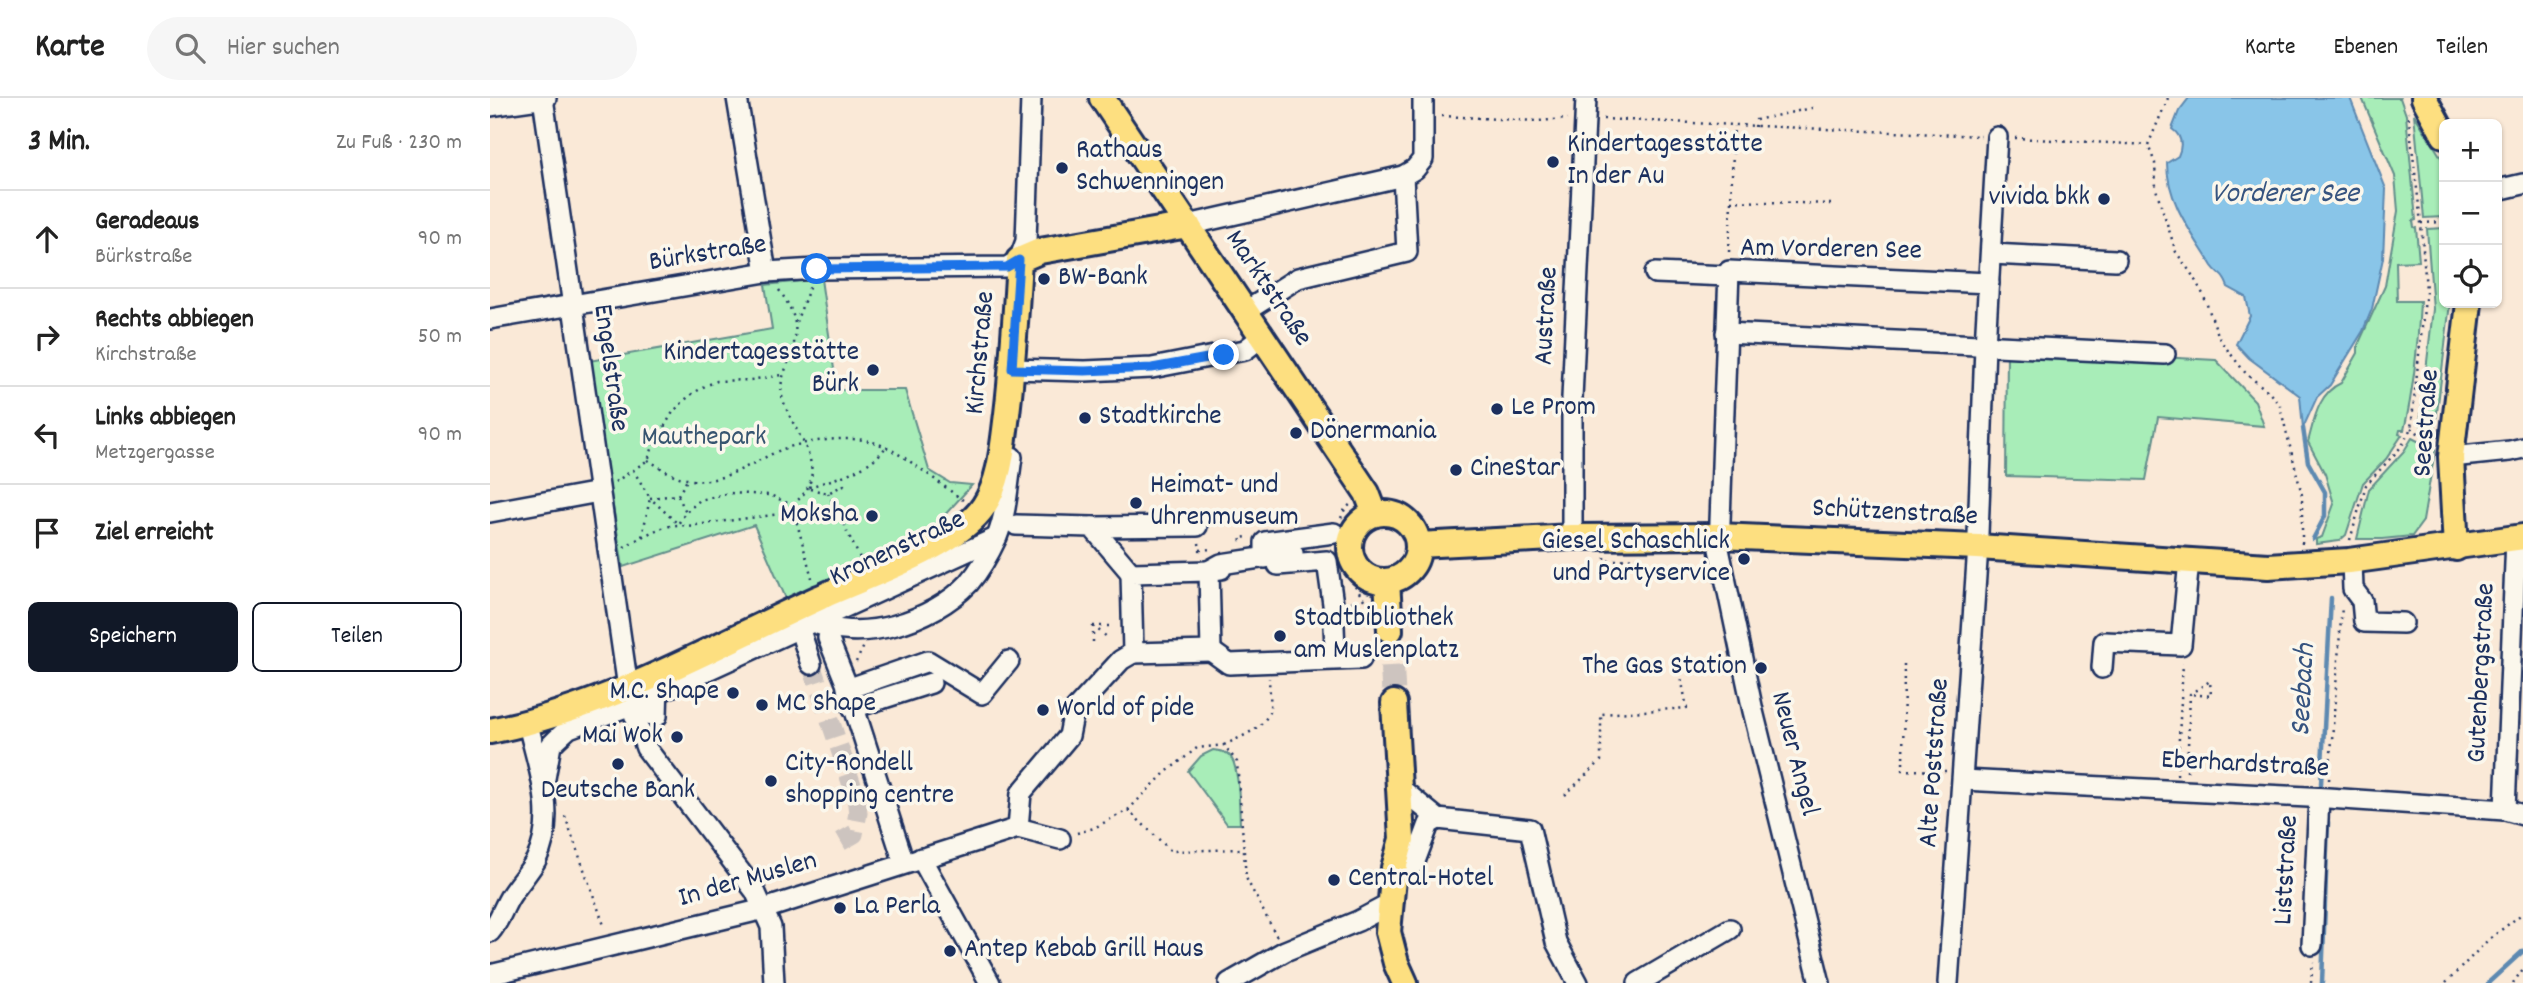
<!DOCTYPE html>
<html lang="de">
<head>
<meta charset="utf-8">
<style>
	:root { --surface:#fff; --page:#f6f6f6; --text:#222; --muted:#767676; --line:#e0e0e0; --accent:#111827 }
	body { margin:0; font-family:Dekko,sans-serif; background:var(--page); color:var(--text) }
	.controls { position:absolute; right:21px; top:21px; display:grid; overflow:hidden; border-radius:10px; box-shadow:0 2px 5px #0004 }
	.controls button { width:63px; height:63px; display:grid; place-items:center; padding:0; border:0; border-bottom:2px solid var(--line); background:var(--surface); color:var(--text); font:35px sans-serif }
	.stop { position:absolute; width:21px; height:21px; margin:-16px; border:5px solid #1a73e8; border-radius:50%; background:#fff }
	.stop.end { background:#1a73e8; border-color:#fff; box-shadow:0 2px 7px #0008 }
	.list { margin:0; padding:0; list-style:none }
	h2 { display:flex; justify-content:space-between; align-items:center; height:91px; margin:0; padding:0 28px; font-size:30px }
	h2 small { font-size:23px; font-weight:400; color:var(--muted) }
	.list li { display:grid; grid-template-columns:46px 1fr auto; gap:21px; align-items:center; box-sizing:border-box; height:98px; padding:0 28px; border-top:2px solid var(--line) }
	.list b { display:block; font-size:26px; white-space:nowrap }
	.list p { margin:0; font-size:23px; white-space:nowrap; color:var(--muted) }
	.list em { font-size:23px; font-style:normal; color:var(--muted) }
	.actions { display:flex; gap:14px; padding:21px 28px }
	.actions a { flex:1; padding:16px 0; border:2px solid var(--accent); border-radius:10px; text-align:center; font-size:24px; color:var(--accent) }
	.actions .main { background:var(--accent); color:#fff }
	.icon { flex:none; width:38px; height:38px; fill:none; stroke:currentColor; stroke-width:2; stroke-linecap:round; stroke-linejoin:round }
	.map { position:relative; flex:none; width:2033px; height:885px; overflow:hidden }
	header { display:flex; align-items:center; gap:42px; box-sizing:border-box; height:98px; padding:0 35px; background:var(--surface); border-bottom:2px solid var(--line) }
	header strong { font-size:33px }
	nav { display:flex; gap:38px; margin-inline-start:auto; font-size:24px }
	.search { width:490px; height:63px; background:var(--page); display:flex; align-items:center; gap:18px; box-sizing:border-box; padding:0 24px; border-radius:38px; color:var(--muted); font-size:26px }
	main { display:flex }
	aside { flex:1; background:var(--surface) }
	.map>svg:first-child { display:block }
</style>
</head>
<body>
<header>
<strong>Karte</strong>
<div class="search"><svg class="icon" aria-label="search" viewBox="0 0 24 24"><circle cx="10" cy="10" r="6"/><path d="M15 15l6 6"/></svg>Hier suchen</div>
<nav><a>Karte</a><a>Ebenen</a><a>Teilen</a></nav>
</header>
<main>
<aside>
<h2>3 Min.<small>Zu Fuß · 230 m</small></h2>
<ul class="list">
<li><svg class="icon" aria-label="ahead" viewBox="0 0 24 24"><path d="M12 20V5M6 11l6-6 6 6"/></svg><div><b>Geradeaus</b><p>Bürkstraße</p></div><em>90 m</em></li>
<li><svg class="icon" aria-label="right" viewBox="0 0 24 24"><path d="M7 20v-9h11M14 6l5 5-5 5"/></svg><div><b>Rechts abbiegen</b><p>Kirchstraße</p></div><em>50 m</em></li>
<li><svg class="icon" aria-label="left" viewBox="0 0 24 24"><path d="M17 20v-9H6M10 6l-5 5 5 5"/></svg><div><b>Links abbiegen</b><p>Metzgergasse</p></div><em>90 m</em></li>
<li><svg class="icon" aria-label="arrive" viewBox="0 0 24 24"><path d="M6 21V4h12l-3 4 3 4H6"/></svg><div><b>Ziel erreicht</b></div></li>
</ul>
<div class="actions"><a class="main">Speichern</a><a>Teilen</a></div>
</aside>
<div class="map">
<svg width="2033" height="885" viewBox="0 0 2033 885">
	<rect width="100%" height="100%" fill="#fae9d7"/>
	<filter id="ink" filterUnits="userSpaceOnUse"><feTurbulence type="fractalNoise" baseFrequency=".0143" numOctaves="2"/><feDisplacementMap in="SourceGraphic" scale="14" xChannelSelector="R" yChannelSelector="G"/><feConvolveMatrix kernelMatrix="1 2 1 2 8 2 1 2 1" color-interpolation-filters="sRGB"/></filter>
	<g filter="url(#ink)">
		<g fill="#a8edb8" stroke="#628e8b" stroke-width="2">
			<path d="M1872,0h38l6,17 10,105 -3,1 1,6 2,1 3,33 -23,1 1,39h23c-2,43 -6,87 -16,129h-4l-1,4 3,1 -16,24 -23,24 -17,52 -7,6 -23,3v-5l6,-2 12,-33 -9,-30 -17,-32c6,-22 10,-49 33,-59l17,-30v-8l27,-59 13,-75 -3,-35z"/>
			<polygon points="1924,16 1954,64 1954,119 1934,120"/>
			<polygon points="1954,130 1954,205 1960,205 1944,340 1930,326 1943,211 1937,131"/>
			<polygon points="331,181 347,292 415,292 439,372 460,385 482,387 432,442 297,503 264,427 133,469 99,263 282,231 275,187"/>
			<polygon points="1517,251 1726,262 1765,303 1774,328 1668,319 1656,382 1516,378"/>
			<polygon points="1922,340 1945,352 1933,423 1922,438 1892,441 1867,441 1879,391 1914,353"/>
			<path d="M723,652c6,1 12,1 16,5 11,10 10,53 11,69h-13l-39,-53 13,-15z"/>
		</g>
		<path fill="#89c5e8" stroke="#5d89b1" stroke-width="2" d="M1699,0h161l36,91 -3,69 -11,51 -9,22 -33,54 -13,12 -14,31 -3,-32 -51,-38 -13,-14 14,-28 -4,-19 -18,-10c-5,-14 -9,-11 -16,-21 -20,-33 -45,-64 -45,-103l11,-7c5,-11 4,-20 -6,-27l7,-18z"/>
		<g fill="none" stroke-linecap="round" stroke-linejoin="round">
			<g stroke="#5d89b1" stroke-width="4.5">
				<polyline points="1813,330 1818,364 1835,394 1835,418 1823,441"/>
				<polyline points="1831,686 1841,500"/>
				<polyline points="1832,885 1838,724"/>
				<polyline points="1998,885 2033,853"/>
			</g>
			<polyline stroke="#cdc4bf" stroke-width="19" stroke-dasharray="19 10" stroke-linecap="butt" points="321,566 366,699 368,715 364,736 350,744"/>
			<polyline stroke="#cdc4bf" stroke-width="24" stroke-dasharray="24 12" stroke-linecap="butt" points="900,532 904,605"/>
			<defs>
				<g id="minor">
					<polyline points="53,0 138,590"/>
					<polyline points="247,0 276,174"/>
					<polyline points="0,8 56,0"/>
					<polyline points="2007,92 2033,86"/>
					<polyline points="698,127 913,78 925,71 933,61 933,0"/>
					<polyline points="1501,156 1626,162"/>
					<polyline points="1165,175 1238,178"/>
					<polyline points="756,213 808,180 917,154 913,78"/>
					<polyline points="0,221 276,174 327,171 517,169 529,162 536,143 541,0"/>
					<polyline points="1236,235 1675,256"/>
					<polyline points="522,271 595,273 662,270 755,252 773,238"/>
					<polyline points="1961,359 2020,353 2033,350"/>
					<polyline points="0,414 109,394"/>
					<polyline points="526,427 602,429 641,475"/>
					<polyline points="602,429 707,428"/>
					<polyline points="1082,439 1082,300 1096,0"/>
					<polyline points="775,460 775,444 844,435"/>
					<polyline points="1862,463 1863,491 1872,503 1874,524 1913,525"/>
					<polyline points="788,467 837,463 843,506 845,551"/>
					<polyline points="720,472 731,466 803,455"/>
					<polyline points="719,473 721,553 643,555 641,475 719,473 731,471"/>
					<polyline points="305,517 321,566"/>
					<path d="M319,522c49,26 124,1 160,-37 11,-13 21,-31 28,-46 10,-25 11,-54 15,-80"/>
					<polyline points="338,540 356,585 414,765"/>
					<polyline points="721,553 739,566 871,561"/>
					<polyline points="1612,570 1614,544 1691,547 1699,462"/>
					<polyline points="357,591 438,563 492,596 519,563"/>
					<polyline points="141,607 156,650 265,793 281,829 284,885"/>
					<polyline points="141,607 153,615 167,618 168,585"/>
					<polyline points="363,610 441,585"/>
					<polyline points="1473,682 1838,700 2015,712 2033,717"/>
					<polyline points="54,686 61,647 67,641 79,630 141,607 506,440"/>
					<polyline points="909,689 948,721 1040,731 1066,844 1088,885"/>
					<polyline points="2015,712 2026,440"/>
					<polyline points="528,730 570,741"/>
					<polyline points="431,760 500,885"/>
					<polyline points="903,778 924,766 939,726 948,721"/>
					<path d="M0,834c10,-11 13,-25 21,-37 8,-12 18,-23 25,-35 22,-44 2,-92 -8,-136"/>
					<polyline points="1822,847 1829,700"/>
					<polyline points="0,877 274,811 528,730 531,695 579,638 584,613 631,562 643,555"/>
					<polyline points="739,885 795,853 868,823 900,806"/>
					<polyline points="1148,885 1240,831"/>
					<polyline points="1330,885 1263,613 1229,451 1239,173 1499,185"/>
					<polyline points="1458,885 1487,463 1495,248 1507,39"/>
				</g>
				<g id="major">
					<polyline points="612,0 877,395 885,416"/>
					<polyline points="1934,0 1954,37"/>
					<circle cx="894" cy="449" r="34"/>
					<polyline points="928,447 1082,439 1229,438 1488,449 1778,468 1859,463 2033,439"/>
					<polyline points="1966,450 1961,359 1979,205"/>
					<polyline points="897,483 900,532"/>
					<polyline points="904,605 912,741 904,770 898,834 906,865 915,885"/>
					<path d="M0,633c117,-23 222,-84 329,-133 45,-21 138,-51 165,-92 17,-26 19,-62 23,-92 6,-51 9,-102 12,-154l21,-9 148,-26"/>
				</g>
			</defs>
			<use href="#minor" stroke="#1b2f5e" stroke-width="24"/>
			<use href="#major" stroke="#1b2f5e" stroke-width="30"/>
			<g stroke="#1b2f5e" stroke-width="2.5" stroke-dasharray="2 5" stroke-linecap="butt">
				<polyline points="1678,0 1658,47 1665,65 1666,91 1686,154 1701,175 1713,196 1730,242 1757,277 1778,293 1790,308 1812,397 1812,448"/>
				<polyline points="952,18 1046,23 1078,21"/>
				<polyline points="1113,21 1491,38"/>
				<polyline points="1265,29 1266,22 1327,9"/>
				<polyline points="1525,40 1658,47"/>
				<polyline points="1241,103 1342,106"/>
				<polyline points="1931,125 1954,124"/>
				<polyline points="1239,154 1244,28"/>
				<path d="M289,192c18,25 21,40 10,70 -4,12 -10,22 -7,36 10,39 55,75 10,109l20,73"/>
				<polyline points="306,224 320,188"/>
				<polyline points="1921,330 1944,346"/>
				<path d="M158,362c12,7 25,17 39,19 34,8 66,-18 96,-30 22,-8 67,-14 90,-7 24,6 68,43 90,58"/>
				<polyline points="143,372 160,400 152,439"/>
				<polyline points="125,384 158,362 164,346 183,314 199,298 215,288 227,283 260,282 292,277"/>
				<path d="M319,389c25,-8 60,-17 76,-39"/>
				<polyline points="320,391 338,395 354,387 355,389"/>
				<polyline points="338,395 370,460"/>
				<polyline points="188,398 196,414"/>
				<polyline points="160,400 188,397 197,382"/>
				<polyline points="851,420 855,411 861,406"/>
				<polyline points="1860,442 1876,387 1912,348 1921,330 1936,192 1931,125 1918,14"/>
				<polyline points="751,443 750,440 757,439"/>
				<polyline points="709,445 710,452 721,451"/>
				<path d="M134,449c18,-10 42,-26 64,-21l92,-12 12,-9 -22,-10 -41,-2 -29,7 -14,12 -8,12 -28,-26"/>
				<polyline points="1115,459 1115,463 1147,460"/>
				<polyline points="857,477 875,503"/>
				<polyline points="861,504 875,503"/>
				<polyline points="603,528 624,528"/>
				<polyline points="603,528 603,547"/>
				<polyline points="603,528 617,539"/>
				<polyline points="366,564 374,548"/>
				<polyline points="1414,566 1413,672 1457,673"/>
				<path d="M734,647c14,-7 40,-16 45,-33 3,-10 0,-23 0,-34"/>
				<polyline points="1697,674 1700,596 1720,583 1721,598 1700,596"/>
				<polyline points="1687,677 1693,565"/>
				<polyline points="1839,682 1852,508"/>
				<polyline points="1075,697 1111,663 1111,616 1197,610 1189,569 1234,559"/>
				<polyline points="638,712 681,753 754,751"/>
				<polyline points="75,718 115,830"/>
				<polyline points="587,735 604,730 638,712 675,675 707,650 734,647 747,664 756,780 787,839"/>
				<polyline points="1821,885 1823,864"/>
				<polyline points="1956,885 1998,842 2033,815"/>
				<polyline points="2023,885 2033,871"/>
			</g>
			<use href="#minor" stroke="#fbf7ec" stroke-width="19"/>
			<use href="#major" stroke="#fddf80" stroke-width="24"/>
		</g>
	</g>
	<g fill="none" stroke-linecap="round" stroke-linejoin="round" filter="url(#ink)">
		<polyline stroke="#1a73e8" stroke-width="9" points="327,171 517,169 529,162 522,271 595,273 662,270 734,257"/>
	</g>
	<g fill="#1b2f5e" stroke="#fbf7ec" stroke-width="2.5">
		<circle cx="1063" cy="64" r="7"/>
		<circle cx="572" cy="70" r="7"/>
		<circle cx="1614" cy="101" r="7"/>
		<circle cx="554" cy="181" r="7"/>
		<circle cx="383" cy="272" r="7"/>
		<circle cx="1007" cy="311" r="7"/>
		<circle cx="595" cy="320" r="7"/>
		<circle cx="806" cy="335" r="7"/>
		<circle cx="966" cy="372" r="7"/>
		<circle cx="646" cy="405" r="7"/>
		<circle cx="382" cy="418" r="7"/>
		<circle cx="1254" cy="461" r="7"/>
		<circle cx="790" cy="538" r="7"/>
		<circle cx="1271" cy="570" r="7"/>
		<circle cx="243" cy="595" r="7"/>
		<circle cx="272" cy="607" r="7"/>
		<circle cx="553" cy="612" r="7"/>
		<circle cx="187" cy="639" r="7"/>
		<circle cx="128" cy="666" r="7"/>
		<circle cx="281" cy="683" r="7"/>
		<circle cx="844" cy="782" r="7"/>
		<circle cx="350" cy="810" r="7"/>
		<circle cx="460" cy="853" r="7"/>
	</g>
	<g text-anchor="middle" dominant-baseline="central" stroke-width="7" stroke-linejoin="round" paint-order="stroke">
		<g font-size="28" fill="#1b2f5e" stroke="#fbf7ec" text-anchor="start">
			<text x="1077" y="48">Kindertagesstätte<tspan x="1077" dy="32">In der Au</tspan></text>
			<text x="586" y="54">Rathaus<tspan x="586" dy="32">Schwenningen</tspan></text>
			<text x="1600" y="101" text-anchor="end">vivida bkk</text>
			<text x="568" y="181">BW-Bank</text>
			<text x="369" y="256" text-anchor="end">Kindertagesstätte<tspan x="369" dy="32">Bürk</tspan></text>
			<text x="1021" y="311">Le Prom</text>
			<text x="609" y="320">Stadtkirche</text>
			<text x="820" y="335">Dönermania</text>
			<text x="980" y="372">CineStar</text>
			<text x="660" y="389">Heimat- und<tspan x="660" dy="32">Uhrenmuseum</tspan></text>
			<text x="368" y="418" text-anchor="end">Moksha</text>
			<text x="1240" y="445" text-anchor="end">Giesel Schaschlick<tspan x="1240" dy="32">und Partyservice</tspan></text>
			<text x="804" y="522">Stadtbibliothek<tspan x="804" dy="32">am Muslenplatz</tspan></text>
			<text x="1257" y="570" text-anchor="end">The Gas Station</text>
			<text x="229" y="595" text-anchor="end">M.C. Shape</text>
			<text x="286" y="607">MC Shape</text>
			<text x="567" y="612">World of pide</text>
			<text x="173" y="639" text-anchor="end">Mai Wok</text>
			<text x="295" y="667">City-Rondell<tspan x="295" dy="32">shopping centre</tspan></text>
			<text x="128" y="694" text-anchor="middle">Deutsche Bank</text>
			<text x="858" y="782">Central-Hotel</text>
			<text x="364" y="810">La Perla</text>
			<text x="474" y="853">Antep Kebab Grill Haus</text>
		</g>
		<g font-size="28" fill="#1b2f5e" stroke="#fbf7ec">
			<text transform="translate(1341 153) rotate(1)">Am Vorderen See</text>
			<text transform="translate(218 157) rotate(-9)">Bürkstraße</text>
			<text transform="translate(777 191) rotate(56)">Marktstraße</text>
			<text transform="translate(1058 218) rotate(-87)">Austraße</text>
			<text transform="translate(492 255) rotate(-85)">Kirchstraße</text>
			<text transform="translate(119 270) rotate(82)">Engelstraße</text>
			<text transform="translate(1938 325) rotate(-86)">Seestraße</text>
			<text transform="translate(1405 416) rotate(3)">Schützenstraße</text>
			<text transform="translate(408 452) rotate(-25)">Kronenstraße</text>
			<text transform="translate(1993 575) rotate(-87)">Gutenbergstraße</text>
			<text transform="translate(1303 656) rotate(76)">Neuer Angel</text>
			<text transform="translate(1446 665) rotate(-86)">Alte Poststraße</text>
			<text transform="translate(1755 668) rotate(3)">Eberhardstraße</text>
			<text transform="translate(1798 772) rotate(-87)">Liststraße</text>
			<text transform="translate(258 783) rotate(-16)">In der Muslen</text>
		</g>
		<g font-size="28" fill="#375570" stroke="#fbf7ec">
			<text x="214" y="341">Mauthepark</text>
		</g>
		<g font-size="30" font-style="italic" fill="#365480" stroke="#fbf7ec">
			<text x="1795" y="97">Vorderer See</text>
			<text transform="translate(1815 592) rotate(-87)">Seebach</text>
		</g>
	</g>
</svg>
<div class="controls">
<button>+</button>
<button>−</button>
<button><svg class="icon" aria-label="locate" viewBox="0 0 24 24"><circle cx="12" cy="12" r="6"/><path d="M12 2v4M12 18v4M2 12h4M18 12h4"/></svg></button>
</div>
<div class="stop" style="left:327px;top:171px"></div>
<div class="stop end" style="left:734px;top:257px"></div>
</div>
</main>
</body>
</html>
